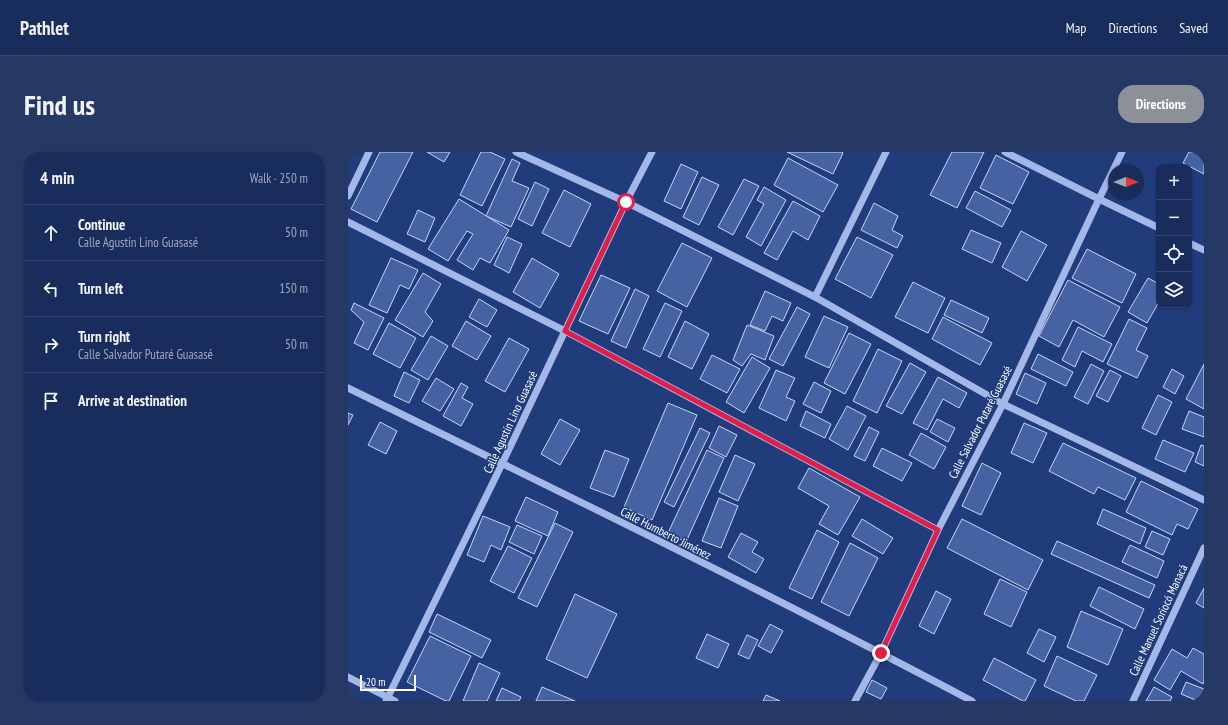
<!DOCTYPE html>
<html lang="en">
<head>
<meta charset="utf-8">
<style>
	:root { --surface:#192d5c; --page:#263965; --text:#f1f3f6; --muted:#9fa8bb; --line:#374972; --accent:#8c9099 }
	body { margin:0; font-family:"PT Sans Narrow",sans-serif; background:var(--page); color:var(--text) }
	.controls { position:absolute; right:12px; top:12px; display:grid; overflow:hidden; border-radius:8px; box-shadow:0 1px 3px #0004 }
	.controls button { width:36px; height:36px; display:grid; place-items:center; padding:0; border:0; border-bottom:1px solid var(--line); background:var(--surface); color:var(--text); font:20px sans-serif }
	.compass { position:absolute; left:760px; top:12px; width:36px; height:36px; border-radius:50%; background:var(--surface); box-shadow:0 1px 3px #0004; rotate:90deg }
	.scale { position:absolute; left:12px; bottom:10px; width:56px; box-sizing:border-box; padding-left:4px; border:2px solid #fff; border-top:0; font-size:11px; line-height:14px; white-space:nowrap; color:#fff; -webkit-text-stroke:3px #213c7b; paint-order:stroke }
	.stop { position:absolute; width:12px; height:12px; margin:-9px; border:3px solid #e11d48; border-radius:50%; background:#fff }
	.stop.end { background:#e11d48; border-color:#fff; box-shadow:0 1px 4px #0008 }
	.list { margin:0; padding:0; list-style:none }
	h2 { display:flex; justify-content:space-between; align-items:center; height:52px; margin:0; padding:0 16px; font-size:17px }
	h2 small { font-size:13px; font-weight:400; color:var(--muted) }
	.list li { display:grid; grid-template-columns:26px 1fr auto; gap:12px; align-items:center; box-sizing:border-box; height:56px; padding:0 16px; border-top:1px solid var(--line) }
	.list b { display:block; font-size:15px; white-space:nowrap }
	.list p { margin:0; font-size:13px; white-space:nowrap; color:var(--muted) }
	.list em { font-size:13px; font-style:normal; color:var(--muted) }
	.icon { flex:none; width:22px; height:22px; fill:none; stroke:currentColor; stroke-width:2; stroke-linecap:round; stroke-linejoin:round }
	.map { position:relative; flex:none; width:856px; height:549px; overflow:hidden; border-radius:16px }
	header { display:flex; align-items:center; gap:24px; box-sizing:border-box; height:56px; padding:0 20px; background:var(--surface); border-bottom:1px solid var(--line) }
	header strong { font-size:19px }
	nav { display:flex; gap:22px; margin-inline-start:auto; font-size:14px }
	.intro { display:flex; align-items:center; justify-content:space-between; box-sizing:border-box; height:96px; padding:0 24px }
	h1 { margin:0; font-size:28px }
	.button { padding:10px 18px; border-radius:16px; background:var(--accent); color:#fff; font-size:14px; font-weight:700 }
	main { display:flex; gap:24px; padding:0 24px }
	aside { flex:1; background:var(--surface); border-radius:16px; box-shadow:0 1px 3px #0004 }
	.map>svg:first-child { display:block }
</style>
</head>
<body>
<header>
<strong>Pathlet</strong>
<nav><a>Map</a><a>Directions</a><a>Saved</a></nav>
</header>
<div class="intro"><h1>Find us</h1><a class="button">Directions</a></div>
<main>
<aside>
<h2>4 min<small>Walk · 250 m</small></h2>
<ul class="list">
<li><svg class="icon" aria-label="ahead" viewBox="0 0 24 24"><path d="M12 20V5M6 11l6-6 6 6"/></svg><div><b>Continue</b><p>Calle Agustín Lino Guasasé</p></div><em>50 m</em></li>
<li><svg class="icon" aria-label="left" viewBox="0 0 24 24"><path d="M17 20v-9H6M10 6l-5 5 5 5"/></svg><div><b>Turn left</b></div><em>150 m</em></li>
<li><svg class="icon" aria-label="right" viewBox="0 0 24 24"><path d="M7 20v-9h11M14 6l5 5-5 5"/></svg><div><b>Turn right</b><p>Calle Salvador Putaré Guasasé</p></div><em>50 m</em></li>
<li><svg class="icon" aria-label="arrive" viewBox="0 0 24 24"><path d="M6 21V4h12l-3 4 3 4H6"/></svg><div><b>Arrive at destination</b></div></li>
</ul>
</aside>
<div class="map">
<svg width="856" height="549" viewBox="0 0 856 549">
	<rect width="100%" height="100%" fill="#213c7b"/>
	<g fill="#4562a2" stroke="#c6d5f4">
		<polygon points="32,0 65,0 29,70 3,57"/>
		<polygon points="79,0 102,0 96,10"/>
		<polygon points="133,0 142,0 157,7 134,54 112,43"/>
		<polygon points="439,0 494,0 495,1 485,22"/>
		<polygon points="604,0 636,0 609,56 582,43"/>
		<polygon points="841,0 856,0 856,22 835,11"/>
		<polygon points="648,3 681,20 665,52 632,36"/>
		<polygon points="440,6 490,33 475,60 426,33"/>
		<polygon points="164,7 172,11 164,29 181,36 163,75 138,64"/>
		<polygon points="333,12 350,20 333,57 316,49"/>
		<polygon points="354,25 371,33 351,73 335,65"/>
		<polygon points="396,27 411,34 385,83 370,75"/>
		<polygon points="187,30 201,37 184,74 170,67"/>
		<polygon points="416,35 438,48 413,94 398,85 416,52 409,48"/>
		<polygon points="216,38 243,52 222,95 194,81"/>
		<polygon points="627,39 663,58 654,75 618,56"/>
		<polygon points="111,47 161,78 142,111 132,106 125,118 109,108 125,82 119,79 100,109 80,97"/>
		<polygon points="445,49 472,64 460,88 445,79 429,108 416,101"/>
		<polygon points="526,51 550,64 544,78 555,84 549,96 513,78"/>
		<polygon points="70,58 87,66 77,90 59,82"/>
		<polygon points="623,78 653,91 644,111 614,97"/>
		<polygon points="673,79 699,93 679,129 654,115"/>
		<polygon points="159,85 174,92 161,121 146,113"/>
		<polygon points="509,85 545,103 523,146 487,127"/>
		<polygon points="334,91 364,106 339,155 309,139"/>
		<polygon points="739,97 788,122 774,151 724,126"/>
		<polygon points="43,106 70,118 61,137 52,133 39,161 21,153"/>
		<polygon points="184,106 211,122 192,156 165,140"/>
		<polygon points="75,121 93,132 77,160 85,169 75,185 47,168"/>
		<polygon points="253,123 282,136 260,182 231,169"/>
		<polygon points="800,126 811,132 811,150 799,171 780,160"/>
		<polygon points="720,128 772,155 756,185 725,168 711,195 691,184"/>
		<polygon points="565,130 597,146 580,181 547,165"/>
		<polygon points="287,137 301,144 278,196 263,189"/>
		<polygon points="417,139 443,151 435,169 424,164 417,179 402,173"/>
		<polygon points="131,147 149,158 139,175 121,165"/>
		<polygon points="603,148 641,166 634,181 596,163"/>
		<polygon points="6,151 36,166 20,198 6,191 16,170 3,158"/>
		<polygon points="317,151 334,159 312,205 295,197"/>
		<polygon points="449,155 462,162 435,214 421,207"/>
		<polygon points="476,164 500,175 481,216 457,205"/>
		<polygon points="595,165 644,191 632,213 584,187"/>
		<polygon points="781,167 799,176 788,198 800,204 789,226 759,212"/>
		<polygon points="118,169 143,184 129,208 104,194"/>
		<polygon points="337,169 361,182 344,217 320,205"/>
		<polygon points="41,171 68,186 52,216 25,202"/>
		<polygon points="399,173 426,184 417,208 403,202 394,214 385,208"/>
		<polygon points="730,175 764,192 755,210 734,199 727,215 714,208"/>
		<polygon points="501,181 523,192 497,242 476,231"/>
		<polygon points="83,184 100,194 80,228 63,218"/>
		<polygon points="161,186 181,197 157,240 137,229"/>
		<polygon points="530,197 554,209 529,261 505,249"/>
		<polygon points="690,202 725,220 718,234 683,217"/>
		<polygon points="364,203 392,217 379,241 352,227"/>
		<polygon points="404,205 422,216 396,261 378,250"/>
		<polygon points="562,211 578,220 554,262 538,254"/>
		<polygon points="743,212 756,219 740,252 726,245"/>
		<polygon points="856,212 856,257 838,247"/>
		<polygon points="824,217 836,224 827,242 815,235"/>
		<polygon points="428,218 447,226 438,245 447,249 438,269 411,256"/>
		<polygon points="762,218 773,224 760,250 748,244"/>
		<polygon points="56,220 72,228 61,251 46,244"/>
		<polygon points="677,221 698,231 689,252 668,242"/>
		<polygon points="590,225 619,241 611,256 595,247 579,278 565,271"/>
		<polygon points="88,226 106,237 92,259 74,249"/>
		<polygon points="466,230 483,239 473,261 455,252"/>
		<polygon points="113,231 120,235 114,246 125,252 113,274 95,264"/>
		<polygon points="810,243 824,250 808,283 794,276"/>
		<polygon points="320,251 349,263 304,368 276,355"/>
		<polygon points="499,254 518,264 500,298 481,287"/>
		<polygon points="458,259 483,272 477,286 452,274"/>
		<polygon points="841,259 856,265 856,285 834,277"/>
		<polygon points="0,261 5,263 0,273"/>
		<polygon points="212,267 232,278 212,313 193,302"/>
		<polygon points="589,267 607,276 600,290 582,280"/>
		<polygon points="32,270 49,279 38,302 20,293"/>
		<polygon points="676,271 699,281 685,311 663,301"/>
		<polygon points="371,274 389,283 378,305 361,296"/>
		<polygon points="521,275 531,280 517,309 506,304"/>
		<polygon points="352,276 362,281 326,355 316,350"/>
		<polygon points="573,281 598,295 586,317 561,303"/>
		<polygon points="815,288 846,301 837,320 807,307"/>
		<polygon points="715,291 788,326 777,348 750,335 746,342 701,319"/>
		<polygon points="853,293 856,294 856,314 847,310"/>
		<polygon points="534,296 564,311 554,329 525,314"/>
		<polygon points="257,298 281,307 266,345 242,336"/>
		<polygon points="359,298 376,306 338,390 320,381"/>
		<polygon points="387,303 407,312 390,349 371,340"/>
		<polygon points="634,311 653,321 633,363 614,354"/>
		<polygon points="461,316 512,345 490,383 471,372 481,354 450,336"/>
		<polygon points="793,329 850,357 840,377 829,372 824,383 778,360"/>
		<polygon points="178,345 210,360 200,384 167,369"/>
		<polygon points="371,346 390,354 373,396 354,389"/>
		<polygon points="755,357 798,376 792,392 749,372"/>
		<polygon points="135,364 162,375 153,398 143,393 136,410 119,403"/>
		<polygon points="514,367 545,386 535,402 504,384"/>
		<polygon points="614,367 695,408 680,438 599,396"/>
		<polygon points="207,371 225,380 189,455 170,446"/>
		<polygon points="169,373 194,384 186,402 161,390"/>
		<polygon points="469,378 491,390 464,447 441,436"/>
		<polygon points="804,379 822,387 815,403 797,395"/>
		<polygon points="393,381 410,390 404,400 416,407 408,421 380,405"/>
		<polygon points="709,389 807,433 801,446 703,402"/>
		<polygon points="502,391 530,406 501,464 473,450"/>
		<polygon points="782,393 816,409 809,426 774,410"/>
		<polygon points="160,394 184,406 166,441 142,429"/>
		<polygon points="652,427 679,440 663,475 636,462"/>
		<polygon points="751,435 796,457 787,477 742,454"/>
		<polygon points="856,436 856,456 848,451"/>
		<polygon points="588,439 603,447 586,482 571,474"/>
		<polygon points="227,442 269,462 239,526 198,507"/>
		<polygon points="733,459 775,477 760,513 719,495"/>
		<polygon points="89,462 143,488 134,506 81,480"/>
		<polygon points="422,472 435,479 423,501 410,494"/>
		<polygon points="691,477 708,485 696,510 679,501"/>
		<polygon points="359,482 381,492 370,516 348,506"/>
		<polygon points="399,483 410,488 401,507 390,502"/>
		<polygon points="82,484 123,504 101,549 98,549 59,530"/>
		<polygon points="845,496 856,502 856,529 855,532 833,519 822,538 806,528 824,497 839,506"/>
		<polygon points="709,504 749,523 736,549 728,549 696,534"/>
		<polygon points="646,506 688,528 677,549 675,549 635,528"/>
		<polygon points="131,511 152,521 139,549 115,549"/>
		<polygon points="524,528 539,536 533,547 518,540"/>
		<polygon points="838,530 856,537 856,549 850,549 833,542"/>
		<polygon points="194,535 227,549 188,549"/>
		<polygon points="806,535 824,545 822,549 798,549"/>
		<polygon points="154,536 173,545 171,549 148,549"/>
		<polygon points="418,543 432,549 415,549"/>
	</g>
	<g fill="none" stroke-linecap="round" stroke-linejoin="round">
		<g stroke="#a3b8e6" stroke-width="7">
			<polyline points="168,0 278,50 467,145 655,252 856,348"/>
			<polyline points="657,0 751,47 811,76"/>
			<polyline points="0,44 21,0"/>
			<polyline points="0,70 217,179 590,378"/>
			<polyline points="841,91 856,98"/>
			<polyline points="467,145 538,0"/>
			<path d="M0,236c209,102 418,204 624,313"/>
			<polyline points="0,525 47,549"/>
			<polyline points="38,549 154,312 278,50 304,0"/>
			<polyline points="507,549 533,501 590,378 655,252 751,47 774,0"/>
			<polyline points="785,549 856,396"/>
		</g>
	</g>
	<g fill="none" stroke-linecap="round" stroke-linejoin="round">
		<polyline stroke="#e11d48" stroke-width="5" points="278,50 217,179 590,378 533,501"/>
	</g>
	<g text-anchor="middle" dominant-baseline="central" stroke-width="3" stroke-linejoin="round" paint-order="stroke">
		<g font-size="12" fill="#fff" stroke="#213c7b">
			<text transform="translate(162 270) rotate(-65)">Calle Agustín Lino Guasasé</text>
			<text transform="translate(632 270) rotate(-63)">Calle Salvador Putaré Guasasé</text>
			<text transform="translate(318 381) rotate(27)">Calle Humberto Jiménez</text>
			<text transform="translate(810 468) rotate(-65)">Calle Manuel Soriocó Manacá</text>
		</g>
	</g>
</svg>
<div class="controls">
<button>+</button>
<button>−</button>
<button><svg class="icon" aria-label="locate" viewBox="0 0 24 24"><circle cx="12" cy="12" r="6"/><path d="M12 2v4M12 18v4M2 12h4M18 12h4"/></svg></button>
<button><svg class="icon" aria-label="layers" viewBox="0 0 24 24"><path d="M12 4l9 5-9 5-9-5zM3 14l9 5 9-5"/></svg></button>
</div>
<svg class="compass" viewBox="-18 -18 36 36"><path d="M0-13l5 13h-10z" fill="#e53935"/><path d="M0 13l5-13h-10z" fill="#9fa8bb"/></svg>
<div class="scale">20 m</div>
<div class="stop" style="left:278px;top:50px"></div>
<div class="stop end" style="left:533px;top:501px"></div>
</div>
</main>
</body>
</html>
